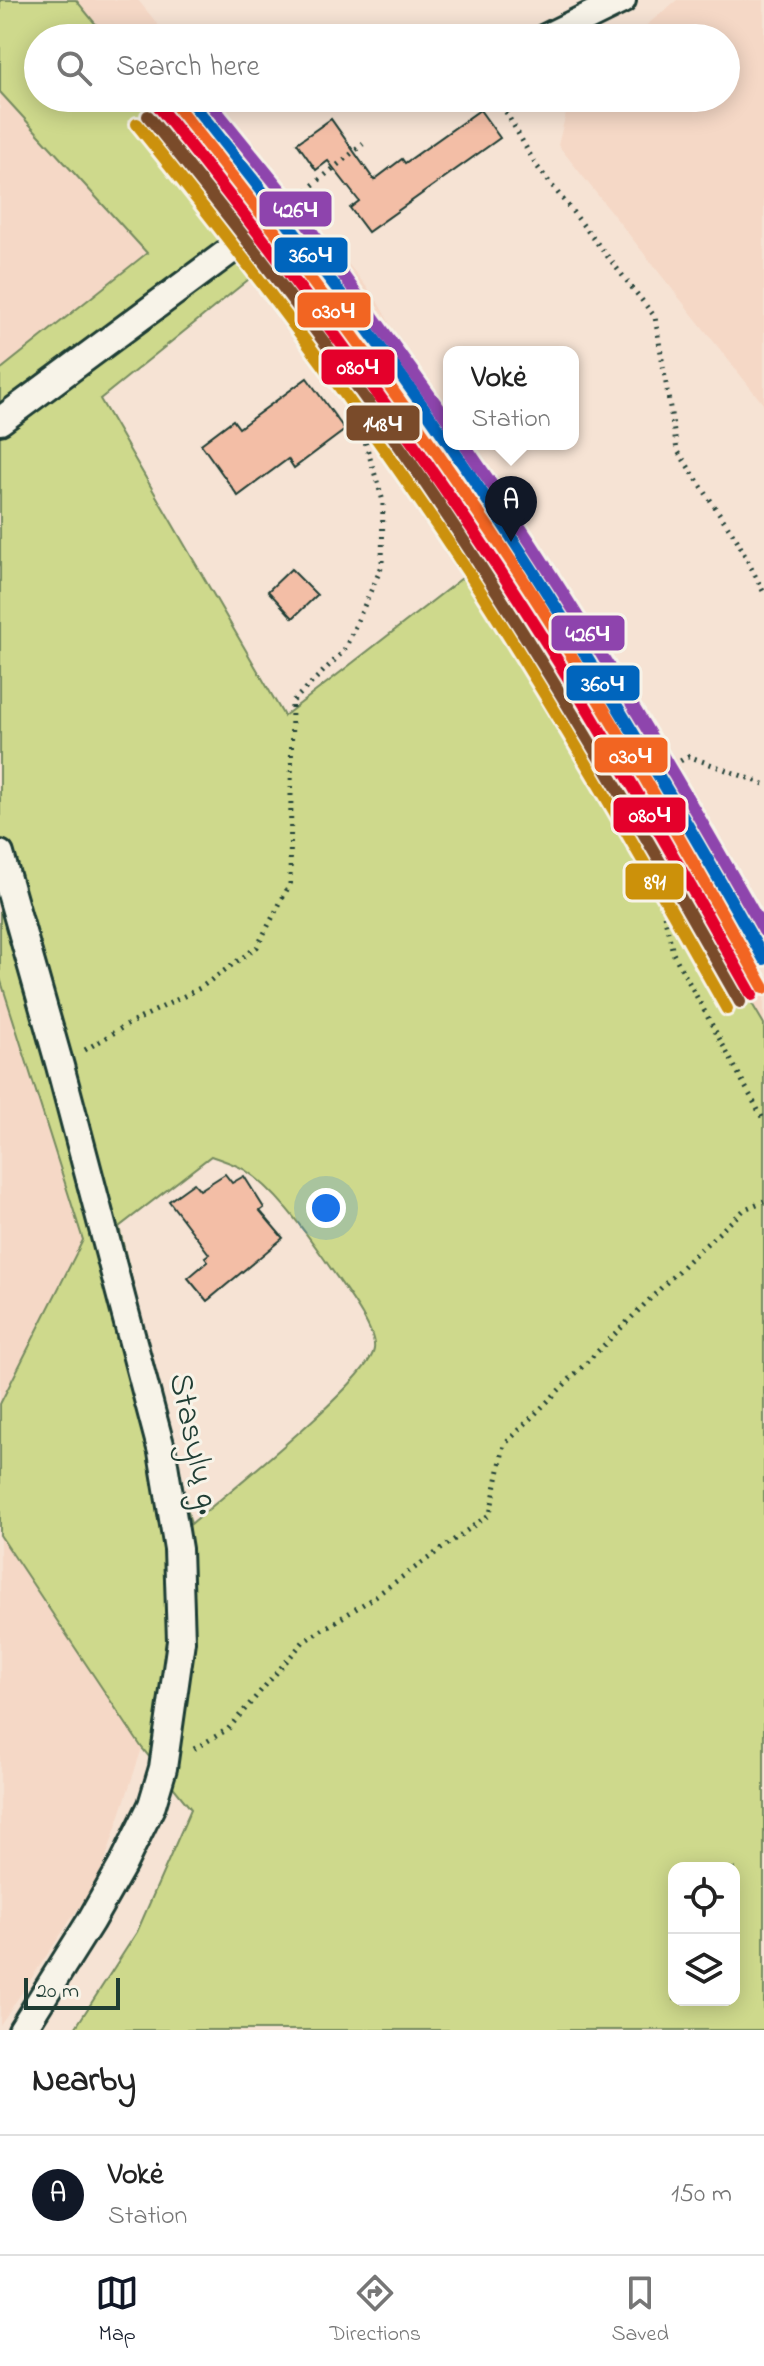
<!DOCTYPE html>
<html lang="en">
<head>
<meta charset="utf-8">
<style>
	:root { --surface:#fff; --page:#f6f6f6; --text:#222; --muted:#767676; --line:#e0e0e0; --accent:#111827 }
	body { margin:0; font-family:"Indie Flower",sans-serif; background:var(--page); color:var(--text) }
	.controls { position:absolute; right:24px; bottom:24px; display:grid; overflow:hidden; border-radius:16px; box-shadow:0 4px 20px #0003 }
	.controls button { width:72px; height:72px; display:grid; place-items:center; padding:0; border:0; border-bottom:2px solid var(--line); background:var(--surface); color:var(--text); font:40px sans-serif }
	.scale { position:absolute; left:24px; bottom:20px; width:96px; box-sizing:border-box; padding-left:8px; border:4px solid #1f3d34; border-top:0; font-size:22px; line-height:28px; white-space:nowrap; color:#1f3d34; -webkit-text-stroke:6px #f7f3e8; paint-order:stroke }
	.you { position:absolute; left:326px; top:1208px; width:28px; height:28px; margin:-20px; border:6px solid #fff; border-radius:50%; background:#1a73e8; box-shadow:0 0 0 12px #1a73e833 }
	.badge { display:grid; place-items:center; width:52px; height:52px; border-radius:50%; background:var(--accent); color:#fff; font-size:26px; font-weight:700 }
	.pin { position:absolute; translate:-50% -66px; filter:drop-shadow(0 2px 4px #0008) }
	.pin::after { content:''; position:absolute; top:42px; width:28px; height:24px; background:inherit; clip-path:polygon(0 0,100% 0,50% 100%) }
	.popup { position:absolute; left:443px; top:346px; width:136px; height:104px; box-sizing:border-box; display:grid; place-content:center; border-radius:16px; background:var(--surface); filter:drop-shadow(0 2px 6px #0005); font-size:26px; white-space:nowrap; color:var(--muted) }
	.popup b { font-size:30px; color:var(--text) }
	.popup::after { content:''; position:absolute; left:50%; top:100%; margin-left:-16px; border:16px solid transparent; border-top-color:var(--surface) }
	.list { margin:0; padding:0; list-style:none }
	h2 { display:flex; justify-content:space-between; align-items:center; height:104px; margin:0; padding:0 32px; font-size:34px }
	h2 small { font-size:26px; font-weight:400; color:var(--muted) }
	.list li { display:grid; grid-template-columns:52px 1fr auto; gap:24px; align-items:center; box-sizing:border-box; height:120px; padding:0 32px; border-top:2px solid var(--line) }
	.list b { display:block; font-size:30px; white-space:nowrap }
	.list p { margin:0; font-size:26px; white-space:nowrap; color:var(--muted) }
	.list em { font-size:26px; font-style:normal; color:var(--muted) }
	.icon { flex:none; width:44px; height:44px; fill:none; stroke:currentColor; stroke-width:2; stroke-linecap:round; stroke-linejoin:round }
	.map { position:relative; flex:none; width:764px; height:2030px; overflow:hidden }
	.search { position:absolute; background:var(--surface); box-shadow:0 4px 20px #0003; left:24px; right:24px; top:24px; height:88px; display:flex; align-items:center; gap:20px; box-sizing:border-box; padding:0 28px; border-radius:44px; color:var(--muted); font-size:30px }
	.sheet { height:224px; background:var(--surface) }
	nav { display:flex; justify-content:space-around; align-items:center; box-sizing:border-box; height:112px; border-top:2px solid var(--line); background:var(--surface); font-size:22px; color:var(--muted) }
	nav a { display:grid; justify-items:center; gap:4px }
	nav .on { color:var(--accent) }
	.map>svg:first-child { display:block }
</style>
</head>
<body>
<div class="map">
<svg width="764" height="2030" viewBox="0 0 764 2030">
	<rect width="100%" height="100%" fill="#f6e3d4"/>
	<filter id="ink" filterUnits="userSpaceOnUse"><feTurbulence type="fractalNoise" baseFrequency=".0125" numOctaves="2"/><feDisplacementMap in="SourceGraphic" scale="16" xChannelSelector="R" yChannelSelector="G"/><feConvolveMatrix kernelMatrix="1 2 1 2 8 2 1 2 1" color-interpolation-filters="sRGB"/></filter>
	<g filter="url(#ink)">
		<g fill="#f5d8c6">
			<polygon points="76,0 138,0 169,38 107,38"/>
			<polygon points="677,0 764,0 764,405 558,145 570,98 726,98 726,38 631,38"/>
			<polygon points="0,92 147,254 0,370"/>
			<polygon points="156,98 217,98 376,299 404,349 449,413 449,444 471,444 528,524 764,923 764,1024 619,778 484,561 370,388 272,260 279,254"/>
			<polygon points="0,978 83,1240 0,1404"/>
			<polygon points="0,1535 142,1748 100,1876 0,2025"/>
		</g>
		<path fill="#ced98c" stroke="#768b60" stroke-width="2" fill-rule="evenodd" d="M0,0h76l31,38h-69v60h118l123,157 -179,144 184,317 200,-155 135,217 145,246v1006h-690l63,-98 54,-123 -49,-61 -142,-213v-131l83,-164 -83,-262v-608l147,-117 -147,-161zM211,1156c11,4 24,8 34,14 32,21 58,59 80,90 12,19 52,68 49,89 -4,31 -153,149 -183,175l-72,-297zM674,1868h60v132h-60z"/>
		<g fill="#f3bea6" stroke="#1f3d34" stroke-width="2">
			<polygon points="480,110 500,138 368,232 350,208 359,201 328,161 316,170 297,143 331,119 374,180 402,159 405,163"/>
			<polygon points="307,378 345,430 294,468 288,459 238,496 201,444 233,420 239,428"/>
			<polygon points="291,569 317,595 293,618 268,591"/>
			<polygon points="225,1174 232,1183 244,1176 264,1208 260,1211 283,1238 207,1301 188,1278 208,1261 205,1257 209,1254 169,1201 194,1183 200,1190"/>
		</g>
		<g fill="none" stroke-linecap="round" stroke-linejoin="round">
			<defs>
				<g id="street">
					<polyline points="545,38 622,0"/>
					<polyline points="0,421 235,247"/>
					<polyline points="0,854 60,1066 162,1452 178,1549 181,1641 163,1768 152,1805 123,1864 90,1922 22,2030"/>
				</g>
			</defs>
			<use href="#street" stroke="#1f3d34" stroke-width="32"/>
			<g stroke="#1f3d34" stroke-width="5" stroke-dasharray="2 6" stroke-linecap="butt">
				<polyline points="498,98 536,165 655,317 677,450 737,540 764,593"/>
				<polyline points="257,231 363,144"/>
				<polyline points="764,784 688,756 635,790 673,953 764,1121"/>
				<polyline points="85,1050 125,1026 200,988 257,947 290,884 292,702 344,651 382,566 383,501 360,425 341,383 275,286 254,266"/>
				<polyline points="194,1749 228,1729 303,1642 370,1600 490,1514 504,1445 689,1260 745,1209 764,1201"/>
			</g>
			<use href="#street" stroke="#f7f3e8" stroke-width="26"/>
			<defs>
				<path id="rail-1" d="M170,98c117,145 227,294 331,448 95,142 179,293 263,442"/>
				<path id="rail-2" d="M159,107c116,144 227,293 330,447 95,142 179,292 263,441"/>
				<path id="rail-3" d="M188,98c115,143 228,290 327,445 88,136 170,275 249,416"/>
				<path id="rail-4" d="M148,116c117,144 230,292 331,448 93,143 177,290 261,438"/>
				<g id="rail-5">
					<polyline points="206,98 292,204 449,422"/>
					<path d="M464,444c109,157 206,321 300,487"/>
				</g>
				<path id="rail-6" d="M137,124c117,145 229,293 331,448 92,142 176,289 259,437"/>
			</defs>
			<use href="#rail-1" stroke="#f7f3e8" stroke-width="18"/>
			<use href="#rail-2" stroke="#f7f3e8" stroke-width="18"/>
			<use href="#rail-3" stroke="#f7f3e8" stroke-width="18"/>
			<use href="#rail-4" stroke="#f7f3e8" stroke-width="18"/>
			<use href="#rail-5" stroke="#f7f3e8" stroke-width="18"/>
			<use href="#rail-6" stroke="#f7f3e8" stroke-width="18"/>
			<use href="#rail-1" stroke="#f26522" stroke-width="12"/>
			<use href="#rail-2" stroke="#e4002b" stroke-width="12"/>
			<use href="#rail-3" stroke="#0065bd" stroke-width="12"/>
			<use href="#rail-4" stroke="#7a4b2a" stroke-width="12"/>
			<use href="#rail-5" stroke="#8e44ad" stroke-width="12"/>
			<use href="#rail-6" stroke="#cc910a" stroke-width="12"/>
		</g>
	</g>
	<g text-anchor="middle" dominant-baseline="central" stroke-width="6" stroke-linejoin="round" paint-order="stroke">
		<g font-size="34" fill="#1f3d34" stroke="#f7f3e8">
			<text transform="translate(193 1444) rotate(78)">Stasylų g.</text>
		</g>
	</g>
	<g stroke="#f7f3e8" stroke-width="3">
		<rect x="258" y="190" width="75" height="38" rx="8" fill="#8e44ad"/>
		<rect x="273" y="236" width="76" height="38" rx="8" fill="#0065bd"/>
		<rect x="296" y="291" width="76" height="38" rx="8" fill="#f26522"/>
		<rect x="320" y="348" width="76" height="38" rx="8" fill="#e4002b"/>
		<rect x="345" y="404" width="76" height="38" rx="8" fill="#7a4b2a"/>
		<rect x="550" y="614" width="76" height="38" rx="8" fill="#8e44ad"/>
		<rect x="565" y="664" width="76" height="38" rx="8" fill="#0065bd"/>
		<rect x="593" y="736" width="76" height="38" rx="8" fill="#f26522"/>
		<rect x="612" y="796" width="75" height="38" rx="8" fill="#e4002b"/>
		<rect x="624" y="862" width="61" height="39" rx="8" fill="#cc910a"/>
	</g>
	<g font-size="22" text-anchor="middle" font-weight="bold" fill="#fff">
		<text x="296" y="217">426Ч</text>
		<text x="311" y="262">360Ч</text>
		<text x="334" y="318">030Ч</text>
		<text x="358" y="374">080Ч</text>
		<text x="383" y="431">148Ч</text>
		<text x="588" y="641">426Ч</text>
		<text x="603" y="691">360Ч</text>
		<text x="631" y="763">030Ч</text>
		<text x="650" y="822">080Ч</text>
		<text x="655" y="889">891</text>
	</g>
</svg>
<div class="controls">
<button><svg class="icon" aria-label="locate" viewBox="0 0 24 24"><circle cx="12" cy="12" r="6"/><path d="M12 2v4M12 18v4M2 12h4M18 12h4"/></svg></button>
<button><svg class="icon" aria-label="layers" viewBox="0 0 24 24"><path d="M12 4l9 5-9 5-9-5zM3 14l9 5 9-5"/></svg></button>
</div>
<div class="scale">20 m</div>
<div class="you"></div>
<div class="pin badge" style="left:511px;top:542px">A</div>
<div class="popup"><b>Vokė</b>Station</div>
<div class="search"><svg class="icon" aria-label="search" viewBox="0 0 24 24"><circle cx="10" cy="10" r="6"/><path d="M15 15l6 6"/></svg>Search here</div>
</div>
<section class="sheet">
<h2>Nearby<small></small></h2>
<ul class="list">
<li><span class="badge">A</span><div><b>Vokė</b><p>Station</p></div><em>150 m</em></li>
</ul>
</section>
<nav>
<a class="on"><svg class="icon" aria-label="map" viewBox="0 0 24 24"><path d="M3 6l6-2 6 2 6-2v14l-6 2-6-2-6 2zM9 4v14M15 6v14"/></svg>Map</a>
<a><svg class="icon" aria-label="directions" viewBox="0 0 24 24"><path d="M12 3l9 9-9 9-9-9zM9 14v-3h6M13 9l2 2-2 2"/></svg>Directions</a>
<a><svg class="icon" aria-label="saved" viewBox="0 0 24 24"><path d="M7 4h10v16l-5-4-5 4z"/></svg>Saved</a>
</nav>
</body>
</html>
